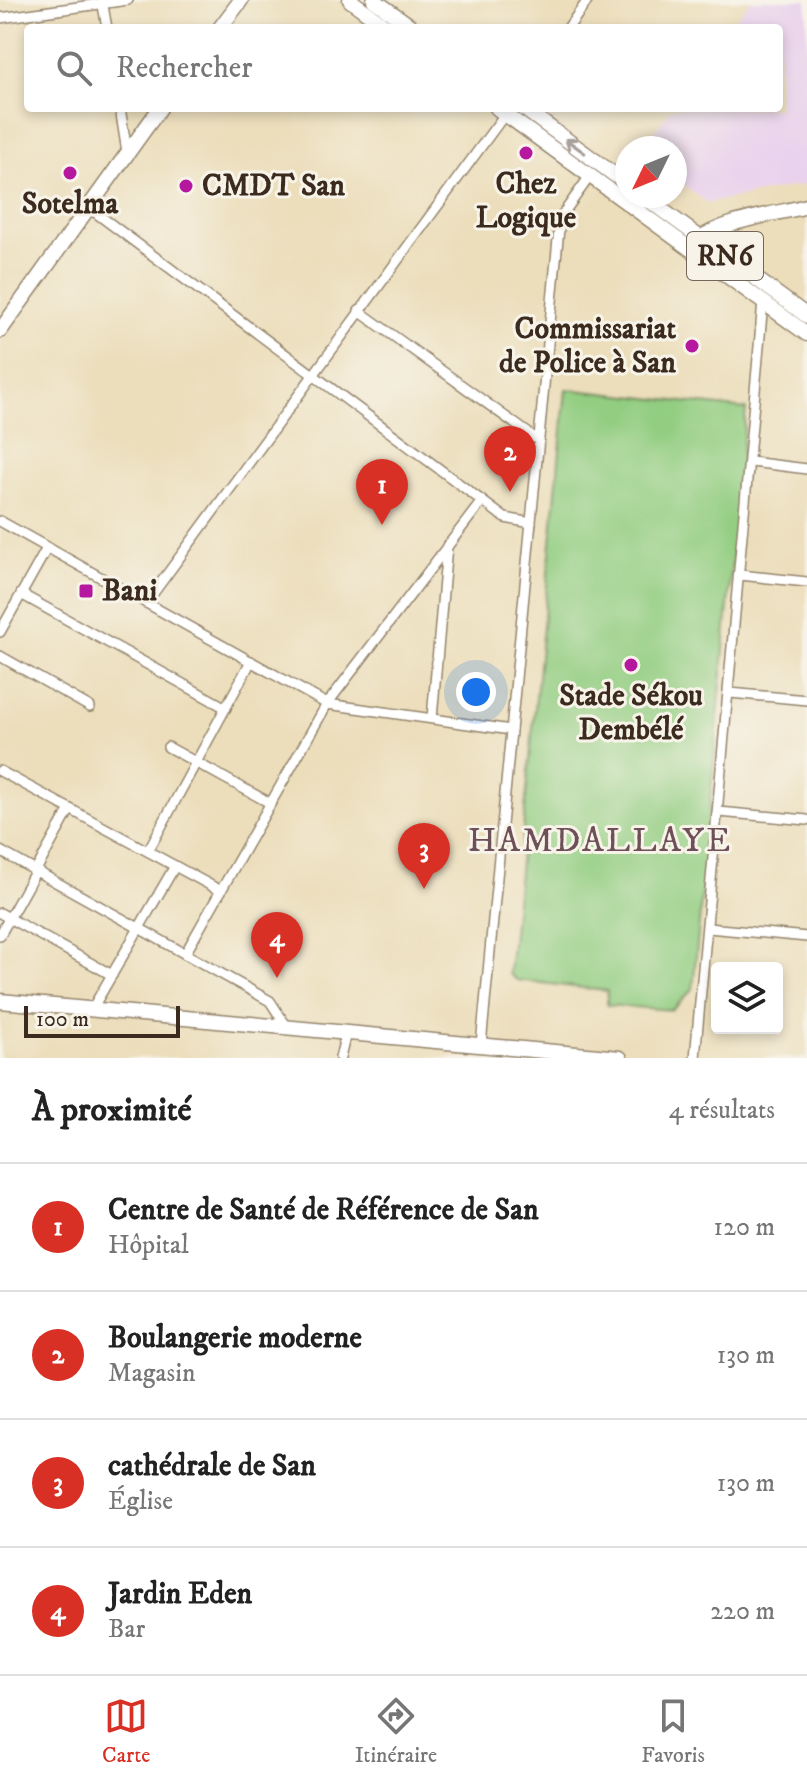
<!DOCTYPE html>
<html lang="fr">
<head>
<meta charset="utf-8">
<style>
	:root { --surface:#fff; --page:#f6f6f6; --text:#222; --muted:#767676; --line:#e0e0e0; --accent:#d93025 }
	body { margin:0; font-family:"IM FELL DW Pica",serif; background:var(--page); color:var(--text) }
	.controls { position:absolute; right:24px; bottom:24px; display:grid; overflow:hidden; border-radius:8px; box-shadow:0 4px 12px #0003 }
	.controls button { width:72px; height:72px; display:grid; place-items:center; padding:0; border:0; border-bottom:2px solid var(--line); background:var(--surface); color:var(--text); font:40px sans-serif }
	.compass { position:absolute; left:615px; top:136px; width:72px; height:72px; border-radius:50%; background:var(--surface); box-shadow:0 4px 12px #0003; rotate:227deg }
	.scale { position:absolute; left:24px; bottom:20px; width:156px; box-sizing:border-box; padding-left:8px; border:4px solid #3b2a1e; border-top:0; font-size:22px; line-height:28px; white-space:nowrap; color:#3b2a1e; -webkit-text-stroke:6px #f7f3e8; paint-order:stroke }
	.you { position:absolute; left:476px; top:692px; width:28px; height:28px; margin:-20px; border:6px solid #fff; border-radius:50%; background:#1a73e8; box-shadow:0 0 0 12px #1a73e833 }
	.badge { display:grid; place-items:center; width:52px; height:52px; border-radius:50%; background:var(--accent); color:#fff; font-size:26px; font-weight:700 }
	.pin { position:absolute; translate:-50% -66px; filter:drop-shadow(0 2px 4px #0008) }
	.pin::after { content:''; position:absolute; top:42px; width:28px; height:24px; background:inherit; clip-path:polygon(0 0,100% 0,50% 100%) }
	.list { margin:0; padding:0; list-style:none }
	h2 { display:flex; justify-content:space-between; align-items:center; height:104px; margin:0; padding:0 32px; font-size:34px }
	h2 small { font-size:26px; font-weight:400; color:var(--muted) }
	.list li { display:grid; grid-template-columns:52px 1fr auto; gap:24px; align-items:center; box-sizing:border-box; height:128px; padding:0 32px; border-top:2px solid var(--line) }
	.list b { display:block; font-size:30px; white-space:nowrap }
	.list p { margin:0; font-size:26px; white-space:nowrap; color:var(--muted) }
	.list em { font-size:26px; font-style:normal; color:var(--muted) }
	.icon { flex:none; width:44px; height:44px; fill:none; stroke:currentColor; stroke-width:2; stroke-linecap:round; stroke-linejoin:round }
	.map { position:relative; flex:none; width:807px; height:1058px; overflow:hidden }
	.search { position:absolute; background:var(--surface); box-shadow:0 4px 12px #0003; left:24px; right:24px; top:24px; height:88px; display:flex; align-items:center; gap:20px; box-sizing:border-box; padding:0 28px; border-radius:8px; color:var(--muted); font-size:30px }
	.sheet { height:616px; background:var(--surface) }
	nav { display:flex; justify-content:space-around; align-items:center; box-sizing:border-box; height:112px; border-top:2px solid var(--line); background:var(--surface); font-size:22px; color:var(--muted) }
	nav a { display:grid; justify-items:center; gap:4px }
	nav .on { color:var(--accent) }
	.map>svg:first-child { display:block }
</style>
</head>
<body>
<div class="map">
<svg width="807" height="1058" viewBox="0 0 807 1058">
	<rect width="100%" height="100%" fill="#f7f3e8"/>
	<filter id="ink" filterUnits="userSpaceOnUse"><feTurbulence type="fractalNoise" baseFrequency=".0125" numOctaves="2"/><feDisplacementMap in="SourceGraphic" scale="16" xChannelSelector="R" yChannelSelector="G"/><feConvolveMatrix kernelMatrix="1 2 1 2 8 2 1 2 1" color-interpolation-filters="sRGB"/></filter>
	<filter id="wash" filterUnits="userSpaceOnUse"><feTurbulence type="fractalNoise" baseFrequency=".006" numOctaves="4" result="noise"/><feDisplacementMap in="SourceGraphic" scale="32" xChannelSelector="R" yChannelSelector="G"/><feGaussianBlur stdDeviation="1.8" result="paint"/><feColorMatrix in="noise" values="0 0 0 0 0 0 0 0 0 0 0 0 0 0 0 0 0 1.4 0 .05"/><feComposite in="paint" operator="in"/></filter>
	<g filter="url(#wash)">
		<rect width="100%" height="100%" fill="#ecdebb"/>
		<polygon fill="#e9d2ed" points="751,0 807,0 807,184 707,203 675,178 675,148 644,148 671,108 779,108 779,28 728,28"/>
		<polygon fill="#92cd81" stroke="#667c50" stroke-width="2" points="566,389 746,409 693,989 672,1010 607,1005 607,991 517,980 509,974"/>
	</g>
	<g filter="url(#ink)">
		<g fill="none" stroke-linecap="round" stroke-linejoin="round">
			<defs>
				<g id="street">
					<polyline points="102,0 107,28"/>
					<polyline points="0,18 128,0"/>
					<polyline points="568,28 588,0"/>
					<polyline points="120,108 127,152"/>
					<polyline points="88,207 505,518 531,523"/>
					<polyline points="359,311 539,441"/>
					<polyline points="751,462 807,469"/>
					<polyline points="0,521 327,704 511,730"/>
					<polyline points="740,575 807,582"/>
					<polyline points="21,594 226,708"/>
					<polyline points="146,603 505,114"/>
					<polyline points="0,632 47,548"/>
					<polyline points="0,656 90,707"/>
					<polyline points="730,693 807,700"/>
					<polyline points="432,718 447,546"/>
					<polyline points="168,747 270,803"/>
					<polyline points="0,771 221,891"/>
					<polyline points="719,812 807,820"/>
					<polyline points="0,851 270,1001 287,1027"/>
					<polyline points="148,851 251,661"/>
					<polyline points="0,913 112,975"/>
					<polyline points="708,928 807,937"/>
					<polyline points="0,935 70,809"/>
					<polyline points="185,954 327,704 482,501"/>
					<polyline points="92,1009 175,866"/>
					<polyline points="481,1045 560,218 590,176"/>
					<polyline points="340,1058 346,1033"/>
					<polyline points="695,1058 763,302"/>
				</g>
				<g id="secondary">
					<polyline points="220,28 241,0"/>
					<path d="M693,245c19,-23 84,-31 114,-39"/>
					<polyline points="0,331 160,108"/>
					<polyline points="0,1001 620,1058"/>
				</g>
				<g id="primary">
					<polyline points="350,0 388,28"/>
					<polyline points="374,0 413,28"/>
					<polyline points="497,108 807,334"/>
					<polyline points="523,108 627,184"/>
					<polyline points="643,196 807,316"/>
				</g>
			</defs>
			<use href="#street" stroke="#94846c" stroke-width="12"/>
			<use href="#secondary" stroke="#94846c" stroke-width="17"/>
			<use href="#primary" stroke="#94846c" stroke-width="17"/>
			<use href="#street" stroke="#fff" stroke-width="9"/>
			<use href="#secondary" stroke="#fff" stroke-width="14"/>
			<use href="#primary" stroke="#fff" stroke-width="14"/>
		</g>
		<defs><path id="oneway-shaft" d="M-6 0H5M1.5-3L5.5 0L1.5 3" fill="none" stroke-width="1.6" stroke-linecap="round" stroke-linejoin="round" transform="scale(2)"/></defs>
		<use stroke="#a79f9a" href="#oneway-shaft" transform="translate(575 146) rotate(-144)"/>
	</g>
	<g fill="#b5179e" stroke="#f7f3e8" stroke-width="3">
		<circle cx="526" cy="153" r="8"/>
		<circle cx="70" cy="173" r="8"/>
		<circle cx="186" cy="186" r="8"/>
		<circle cx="692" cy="346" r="8"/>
		<rect x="78" y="583" width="16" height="16" rx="4"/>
		<circle cx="631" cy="665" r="8"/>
	</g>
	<g text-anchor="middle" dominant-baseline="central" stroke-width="6" stroke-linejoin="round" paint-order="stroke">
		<rect fill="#f7f3e8" stroke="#73665b" stroke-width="2" x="687" y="232" width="76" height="48" rx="6"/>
		<g font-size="28" font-weight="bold" fill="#3b2a1e">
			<text x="725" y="256">RN6</text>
		</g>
		<g font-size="30" font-weight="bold" fill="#3b2a1e" stroke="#f7f3e8">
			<text x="526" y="184">Chez<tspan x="526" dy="34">Logique</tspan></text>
			<text x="202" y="186" text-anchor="start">CMDT San</text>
			<text x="70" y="204">Sotelma</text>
			<text x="676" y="329" text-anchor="end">Commissariat<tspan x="676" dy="34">de Police à San</tspan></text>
			<text x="102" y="591" text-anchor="start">Bani</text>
			<text x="631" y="696">Stade Sékou<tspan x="631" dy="34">Dembélé</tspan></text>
		</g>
		<g font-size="34" letter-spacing="2" fill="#6e5058" stroke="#f7f3e8">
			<text x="600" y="841">HAMDALLAYE</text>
		</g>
	</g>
</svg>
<div class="controls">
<button><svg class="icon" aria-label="layers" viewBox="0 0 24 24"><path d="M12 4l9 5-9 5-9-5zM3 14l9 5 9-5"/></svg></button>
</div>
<svg class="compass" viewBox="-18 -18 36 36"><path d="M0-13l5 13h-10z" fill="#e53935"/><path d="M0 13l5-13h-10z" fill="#767676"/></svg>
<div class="scale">100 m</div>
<div class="you"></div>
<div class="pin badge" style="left:382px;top:525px">1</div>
<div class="pin badge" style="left:510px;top:492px">2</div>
<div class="pin badge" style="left:424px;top:889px">3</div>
<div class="pin badge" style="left:277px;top:978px">4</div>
<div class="search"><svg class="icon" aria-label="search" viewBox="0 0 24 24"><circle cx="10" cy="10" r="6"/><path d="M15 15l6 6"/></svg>Rechercher</div>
</div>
<section class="sheet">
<h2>À proximité<small>4 résultats</small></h2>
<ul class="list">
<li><span class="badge">1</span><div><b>Centre de Santé de Référence de San</b><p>Hôpital</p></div><em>120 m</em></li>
<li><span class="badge">2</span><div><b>Boulangerie moderne</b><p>Magasin</p></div><em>130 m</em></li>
<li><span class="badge">3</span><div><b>cathédrale de San</b><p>Église</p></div><em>130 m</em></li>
<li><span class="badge">4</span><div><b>Jardin Eden</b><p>Bar</p></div><em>220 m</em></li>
</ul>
</section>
<nav>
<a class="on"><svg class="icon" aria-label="map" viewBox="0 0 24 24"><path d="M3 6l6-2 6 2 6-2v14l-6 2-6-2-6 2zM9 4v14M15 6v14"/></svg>Carte</a>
<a><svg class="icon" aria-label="directions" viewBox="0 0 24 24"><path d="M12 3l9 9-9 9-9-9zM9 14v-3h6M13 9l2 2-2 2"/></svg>Itinéraire</a>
<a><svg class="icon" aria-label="saved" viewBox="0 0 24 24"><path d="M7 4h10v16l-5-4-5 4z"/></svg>Favoris</a>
</nav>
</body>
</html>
